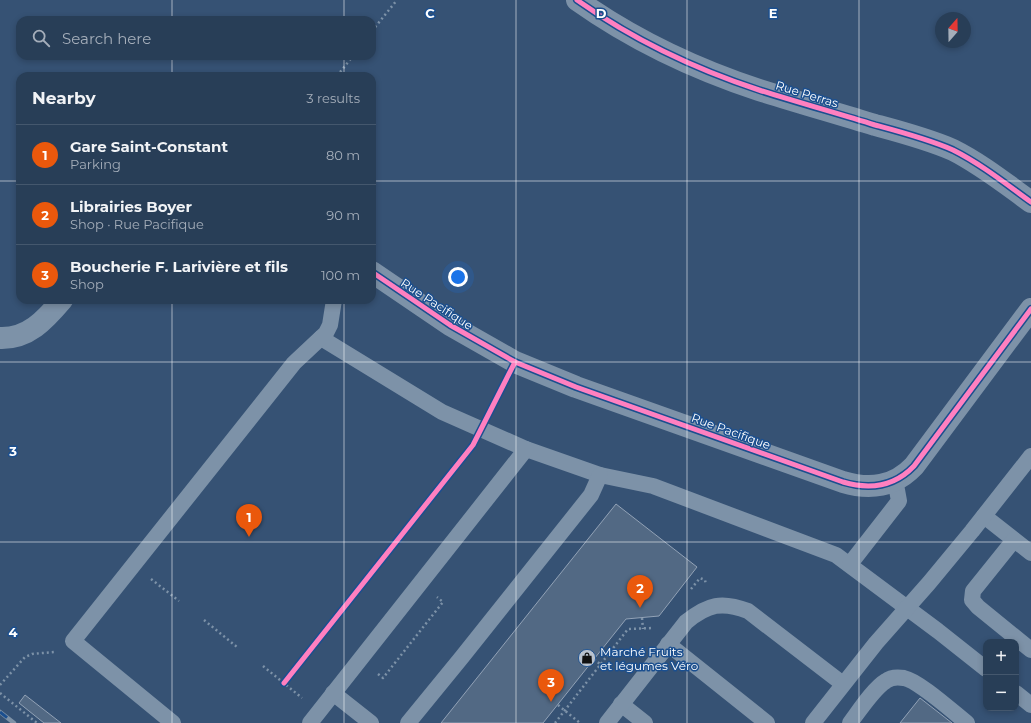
<!DOCTYPE html>
<html lang="en">
<head>
<meta charset="utf-8">
<style>
	:root { --surface:#283e57; --page:#344961; --text:#f1f3f6; --muted:#a5aeba; --line:#44576d; --accent:#ea580c }
	body { margin:0; font-family:Montserrat,sans-serif; background:var(--page); color:var(--text) }
	.controls { position:absolute; right:12px; bottom:12px; display:grid; overflow:hidden; border-radius:8px; box-shadow:0 2px 6px #0003 }
	.controls button { width:36px; height:36px; display:grid; place-items:center; padding:0; border:0; border-bottom:1px solid var(--line); background:var(--surface); color:var(--text); font:20px sans-serif }
	.compass { position:absolute; left:935px; top:12px; width:36px; height:36px; border-radius:50%; background:var(--surface); box-shadow:0 2px 6px #0003; rotate:20deg }
	.you { position:absolute; left:458px; top:277px; width:14px; height:14px; margin:-10px; border:3px solid #fff; border-radius:50%; background:#1a73e8; box-shadow:0 0 0 6px #1a73e833 }
	.badge { display:grid; place-items:center; width:26px; height:26px; border-radius:50%; background:var(--accent); color:#fff; font-size:13px; font-weight:700 }
	.pin { position:absolute; translate:-50% -33px; filter:drop-shadow(0 1px 2px #0008) }
	.pin::after { content:''; position:absolute; top:21px; width:14px; height:12px; background:inherit; clip-path:polygon(0 0,100% 0,50% 100%) }
	.list { margin:0; padding:0; list-style:none }
	h2 { display:flex; justify-content:space-between; align-items:center; height:52px; margin:0; padding:0 16px; font-size:17px }
	h2 small { font-size:13px; font-weight:400; color:var(--muted) }
	.list li { display:grid; grid-template-columns:26px 1fr auto; gap:12px; align-items:center; box-sizing:border-box; height:60px; padding:0 16px; border-top:1px solid var(--line) }
	.list b { display:block; font-size:15px; white-space:nowrap }
	.list p { margin:0; font-size:13px; white-space:nowrap; color:var(--muted) }
	.list em { font-size:13px; font-style:normal; color:var(--muted) }
	.icon { flex:none; width:22px; height:22px; fill:none; stroke:currentColor; stroke-width:2; stroke-linecap:round; stroke-linejoin:round }
	.map { position:relative; flex:none; width:1031px; height:723px; overflow:hidden }
	.search { position:absolute; background:var(--surface); box-shadow:0 2px 6px #0003; left:16px; top:16px; width:360px; height:44px; display:flex; align-items:center; gap:10px; box-sizing:border-box; padding:0 14px; border-radius:12px; color:var(--muted); font-size:15px }
	.panel { position:absolute; background:var(--surface); box-shadow:0 2px 6px #0003; left:16px; top:72px; width:360px; height:232px; border-radius:12px }
	.map>svg:first-child { display:block }
</style>
</head>
<body>
<div class="map">
<svg width="1031" height="723" viewBox="0 0 1031 723">
	<rect width="100%" height="100%" fill="#365274"/>
	<g fill="#526984" stroke="#92a2b6">
		<polygon points="616,504 697,567 659,616 626,619 543,723 441,723"/>
		<polygon points="25,695 61,723 44,723 19,703"/>
		<polygon points="920,698 952,723 900,723"/>
	</g>
	<g fill="none" stroke-linecap="round" stroke-linejoin="round">
		<g stroke="#7d92a8" stroke-width="2.5" stroke-dasharray="2 3" stroke-linecap="butt">
			<polyline points="372,31 397,0"/>
			<polyline points="337,76 353,56"/>
			<polyline points="151,579 179,601"/>
			<polyline points="691,589 700,578 705,580 706,585"/>
			<polyline points="642,618 643,629"/>
			<polyline points="204,620 237,647"/>
			<polyline points="594,659 601,665"/>
			<polyline points="263,666 302,698"/>
			<polyline points="378,674 383,678 443,602 437,597"/>
			<polyline points="0,685 25,657 32,654 54,652"/>
			<polyline points="0,693 37,723"/>
			<polyline points="558,705 580,723"/>
			<polyline points="555,723 628,629 652,628"/>
		</g>
		<g stroke="#7d92a8" stroke-width="16">
			<polyline points="321,338 442,412 526,449 600,475 653,486 836,555 938,631 986,669"/>
			<polyline points="984,516 1031,553"/>
			<polyline points="1014,540 973,591 972,600 978,607 1031,650"/>
			<polyline points="850,564 899,501 897,490 893,482"/>
			<polyline points="668,644 767,723"/>
			<polyline points="333,693 371,723"/>
			<polyline points="1016,693 1031,705"/>
			<polyline points="621,704 645,723"/>
			<polyline points="173,723 73,641 294,363 326,333 330,325 334,300"/>
			<polyline points="310,723 526,449"/>
			<polyline points="408,723 462,657 591,495 600,475"/>
			<path d="M607,723l79,-101c22,-18 36,-21 62,-11l95,73"/>
			<polyline points="813,723 876,643 929,583 972,531 1031,456"/>
			<path d="M850,723c9,-12 24,-35 36,-42 5,-4 12,-4 18,-3 15,3 49,34 63,45"/>
		</g>
		<g stroke="#7d92a8" stroke-width="22">
			<path d="M577,0c55,39 118,69 182,90 38,12 77,23 116,35 26,7 53,14 78,25 28,14 53,34 78,52"/>
			<path d="M372,272l78,53 65,37 61,25 267,95c27,8 51,5 71,-16l117,-157"/>
			<path d="M0,338c28,1 45,-18 62,-38"/>
		</g>
		<defs>
			<polyline id="rail" points="0,712 14,723"/>
		</defs>
		<use href="#rail" stroke="#7e92a7" stroke-width="4.5"/>
		<use href="#rail" stroke="#1b4f8f" stroke-width="3" stroke-dasharray="9" stroke-linecap="butt"/>
		<defs>
			<g id="cycleway">
				<path d="M577,0c55,39 118,69 182,90 38,12 77,23 116,35 26,7 53,14 78,25 28,14 53,34 78,52"/>
				<path d="M372,272l78,53 65,37 61,25 267,95c27,8 51,5 71,-16l117,-157"/>
				<polyline points="284,683 473,445 515,362"/>
			</g>
		</defs>
		<use href="#cycleway" stroke="#1b4f8f" stroke-width="8"/>
		<use href="#cycleway" stroke="#ff80c0" stroke-width="5"/>
	</g>
	<path fill="none" stroke="#fff" stroke-width="1" stroke-opacity="0.55" d="M172,0v20M344,0v20M516,0v723M687,0v723M859,0v723M172,56v20M344,56v20M0,181h20M372,181h659M172,300v423M344,300v423M0,362h1031M0,542h1031"/>
	<defs>
		<symbol id="shop-disc" viewBox="-11 -11 22 22"><circle r="9.5" fill="#b9c2ce" stroke="#1b4f8f"/><path d="M-5-2.5h2.3a2.7 3.5 0 0 1 5.4 0H5L5.5 6h-11ZM-1.5-2.5h3a1.5 2.3 0 0 0-3 0Z" fill="#111"/></symbol>
	</defs>
	<g fill-rule="evenodd">
		<use href="#shop-disc" x="577" y="648" width="20" height="20"/>
	</g>
	<g text-anchor="middle" dominant-baseline="central" stroke-width="3" stroke-linejoin="round" paint-order="stroke">
		<g font-size="12" fill="#fff" stroke="#1b4f8f">
			<text transform="translate(807 94) rotate(17)">Rue Perras</text>
			<text transform="translate(437 304) rotate(33)">Rue Pacifique</text>
			<text transform="translate(731 431) rotate(20)">Rue Pacifique</text>
		</g>
		<g font-size="12" fill="#fff" stroke="#1b4f8f" text-anchor="start">
			<text x="600" y="651">Marché Fruits<tspan x="600" dy="14">et légumes Véro</tspan></text>
		</g>
	</g>
	<g font-size="13" text-anchor="middle" font-weight="bold" fill="#fff" stroke="#1b4f8f" stroke-width="3" stroke-linejoin="round" paint-order="stroke">
		<text x="430" y="18">C</text>
		<text x="601" y="18">D</text>
		<text x="773" y="18">E</text>
		<text x="13" y="456">3</text>
		<text x="13" y="637">4</text>
	</g>
</svg>
<div class="controls">
<button>+</button>
<button>−</button>
</div>
<svg class="compass" viewBox="-18 -18 36 36"><path d="M0-13l5 13h-10z" fill="#e53935"/><path d="M0 13l5-13h-10z" fill="#a5aeba"/></svg>
<div class="you"></div>
<div class="pin badge" style="left:249px;top:537px">1</div>
<div class="pin badge" style="left:640px;top:608px">2</div>
<div class="pin badge" style="left:551px;top:702px">3</div>
<div class="search"><svg class="icon" aria-label="search" viewBox="0 0 24 24"><circle cx="10" cy="10" r="6"/><path d="M15 15l6 6"/></svg>Search here</div>
<section class="panel">
<h2>Nearby<small>3 results</small></h2>
<ul class="list">
<li><span class="badge">1</span><div><b>Gare Saint-Constant</b><p>Parking</p></div><em>80 m</em></li>
<li><span class="badge">2</span><div><b>Librairies Boyer</b><p>Shop · Rue Pacifique</p></div><em>90 m</em></li>
<li><span class="badge">3</span><div><b>Boucherie F. Larivière et fils</b><p>Shop</p></div><em>100 m</em></li>
</ul>
</section>
</div>
</body>
</html>
